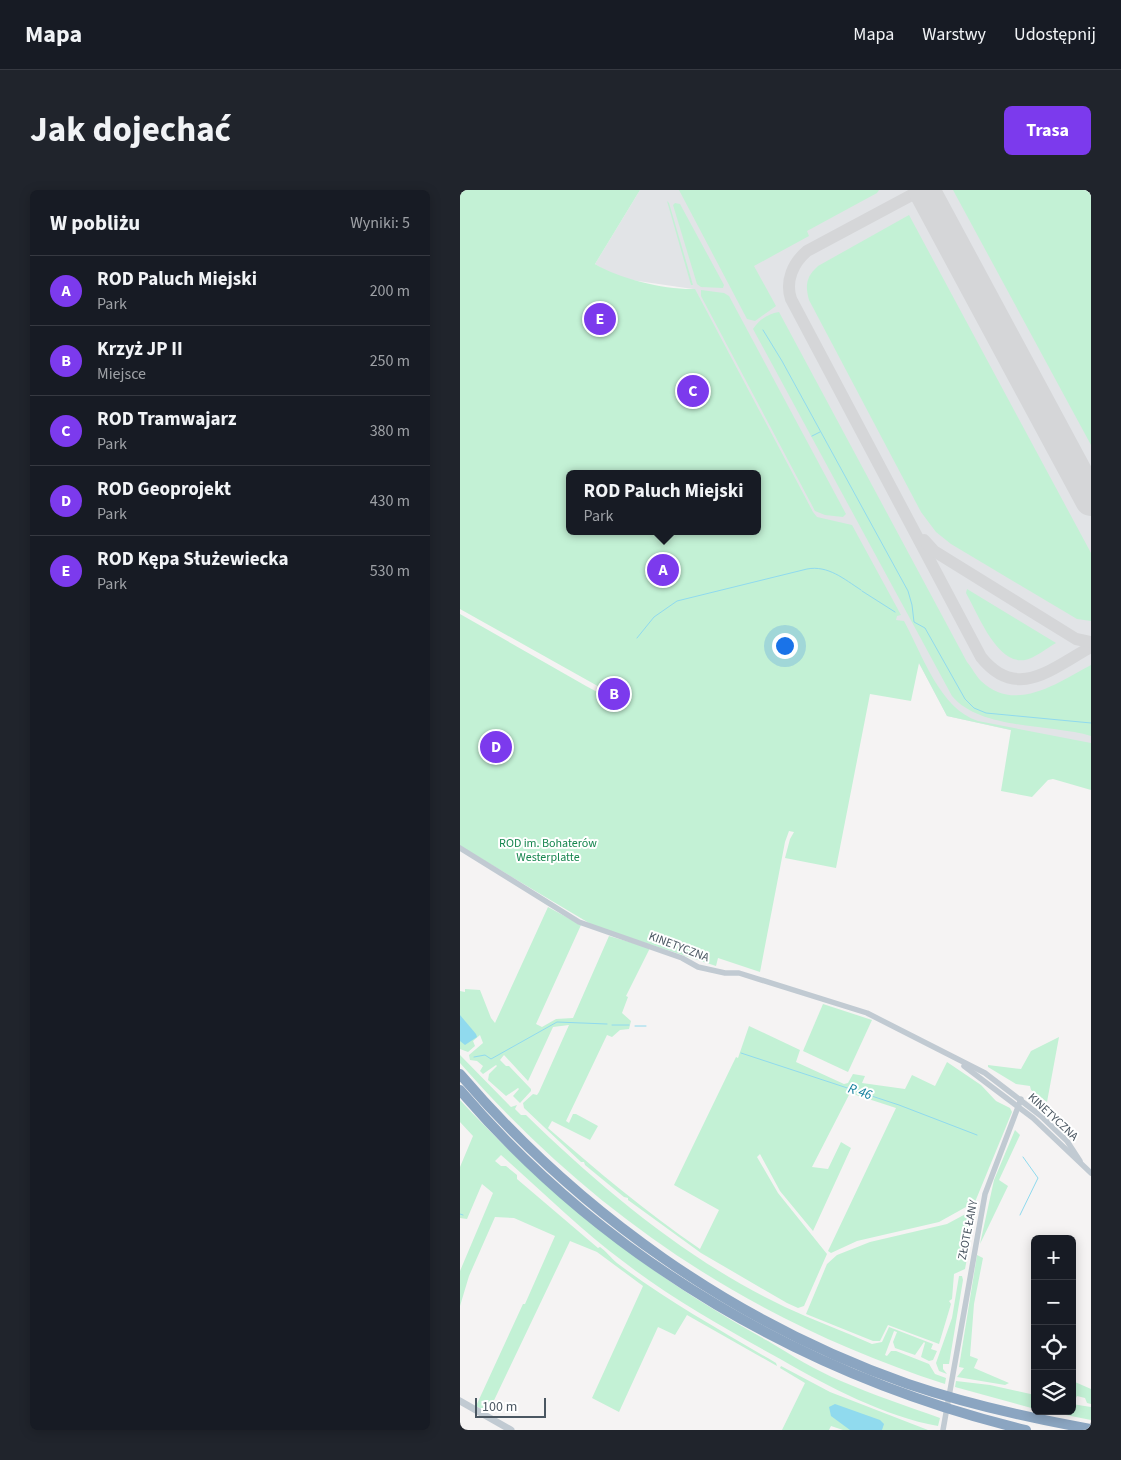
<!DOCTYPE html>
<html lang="pl">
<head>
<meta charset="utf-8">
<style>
	:root { --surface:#171b24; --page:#20242c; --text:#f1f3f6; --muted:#9ea1a6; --line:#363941; --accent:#7c3aed }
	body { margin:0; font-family:"Source Sans 3",sans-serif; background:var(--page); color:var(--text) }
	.controls { position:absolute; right:15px; bottom:15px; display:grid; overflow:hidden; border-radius:8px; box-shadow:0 2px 12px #0003 }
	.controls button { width:45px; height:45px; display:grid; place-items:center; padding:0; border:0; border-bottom:1px solid var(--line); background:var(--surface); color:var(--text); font:25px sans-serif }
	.scale { position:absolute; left:15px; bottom:12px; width:71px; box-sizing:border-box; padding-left:5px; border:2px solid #4a5661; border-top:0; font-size:14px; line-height:18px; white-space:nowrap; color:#4a5661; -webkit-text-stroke:4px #fff; paint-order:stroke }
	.you { position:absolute; left:324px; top:455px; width:18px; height:18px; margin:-12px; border:4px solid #fff; border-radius:50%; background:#1a73e8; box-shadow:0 0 0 8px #1a73e833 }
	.badge { display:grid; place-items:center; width:32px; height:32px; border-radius:50%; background:var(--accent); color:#fff; font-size:16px; font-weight:700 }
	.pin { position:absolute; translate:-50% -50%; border:2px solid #fff; box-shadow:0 1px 5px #0006 }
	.popup { position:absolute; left:106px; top:280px; width:195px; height:65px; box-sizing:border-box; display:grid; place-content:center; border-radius:8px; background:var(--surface); filter:drop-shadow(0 1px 4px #0005); font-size:16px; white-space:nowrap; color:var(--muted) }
	.popup b { font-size:19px; color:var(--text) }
	.popup::after { content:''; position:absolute; left:50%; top:100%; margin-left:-10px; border:10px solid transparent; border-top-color:var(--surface) }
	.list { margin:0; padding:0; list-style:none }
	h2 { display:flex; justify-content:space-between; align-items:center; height:65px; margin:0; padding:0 20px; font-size:21px }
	h2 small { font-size:16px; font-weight:400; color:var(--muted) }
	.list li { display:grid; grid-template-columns:32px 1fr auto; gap:15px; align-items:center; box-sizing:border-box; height:70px; padding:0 20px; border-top:1px solid var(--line) }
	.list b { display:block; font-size:19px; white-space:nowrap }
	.list p { margin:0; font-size:16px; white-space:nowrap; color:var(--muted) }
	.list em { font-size:16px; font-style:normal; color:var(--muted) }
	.icon { flex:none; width:28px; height:28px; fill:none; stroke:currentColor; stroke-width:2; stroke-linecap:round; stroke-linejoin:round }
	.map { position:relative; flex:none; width:631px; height:1240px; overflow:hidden; border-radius:8px }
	header { display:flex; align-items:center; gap:30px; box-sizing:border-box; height:70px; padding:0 25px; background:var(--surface); border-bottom:1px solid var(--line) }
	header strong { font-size:24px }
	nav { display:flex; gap:28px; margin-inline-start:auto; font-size:18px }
	.intro { display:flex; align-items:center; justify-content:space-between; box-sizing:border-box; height:120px; padding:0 30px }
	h1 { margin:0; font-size:35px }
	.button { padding:12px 22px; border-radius:8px; background:var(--accent); color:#fff; font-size:18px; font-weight:700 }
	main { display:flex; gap:30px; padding:0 30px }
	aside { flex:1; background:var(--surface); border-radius:8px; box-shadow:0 2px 12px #0003 }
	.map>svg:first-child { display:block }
</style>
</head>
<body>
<header>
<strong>Mapa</strong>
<nav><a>Mapa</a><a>Warstwy</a><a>Udostępnij</a></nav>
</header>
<div class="intro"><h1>Jak dojechać</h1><a class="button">Trasa</a></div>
<main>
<aside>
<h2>W pobliżu<small>Wyniki: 5</small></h2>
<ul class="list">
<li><span class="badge">A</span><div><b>ROD Paluch Miejski</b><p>Park</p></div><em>200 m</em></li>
<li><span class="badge">B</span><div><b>Krzyż JP II</b><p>Miejsce</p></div><em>250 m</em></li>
<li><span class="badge">C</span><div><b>ROD Tramwajarz</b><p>Park</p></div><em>380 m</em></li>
<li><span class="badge">D</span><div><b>ROD Geoprojekt</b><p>Park</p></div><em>430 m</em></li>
<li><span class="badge">E</span><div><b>ROD Kępa Służewiecka</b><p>Park</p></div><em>530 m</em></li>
</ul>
</aside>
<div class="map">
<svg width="631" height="1240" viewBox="0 0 631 1240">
	<rect width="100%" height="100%" fill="#f5f3f3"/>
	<polygon fill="#e2e4e7" points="180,0 631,0 631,558 487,526 436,430 354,328 233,99 171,90 149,83 135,74"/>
	<g fill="#c3f1d5" fill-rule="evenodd">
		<path d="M0,0h180l-45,74c25,15 71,26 100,25l118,223 4,5 35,8 49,90 -4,1 -1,4 8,1c18,33 36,88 74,100l113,22v47l-38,-11 -5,1 -16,17 -31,-6 10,-61 -64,-14 -28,-53 -8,38 -41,-7 -34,174 -51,-10 5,-19 4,-7 -5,-1 -4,11 -25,130 -42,-14 -2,8 -122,-40 -134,-80v-232l126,72 15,8 2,-5 -143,-80zM109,284h188v57h-188z"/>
		<polygon points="219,0 419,0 417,3 347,41 349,46 294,76 316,116 295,131 287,129"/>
		<polygon points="494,0 631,0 631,255 493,0"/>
		<polygon points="207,11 209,13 233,95 231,95"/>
		<polygon points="215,13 220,14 264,95 263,98 241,97 237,94 213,15"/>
		<path d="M449,25l182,338v68l-14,-2 -126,-75 -15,-12 -15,-20 -112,-212c-4,-15 -3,-23 9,-34z"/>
		<polygon points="241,100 264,103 269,106 386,324 383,327 365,325 355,321 241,106"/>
		<path d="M319,122l188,350c5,6 9,14 14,19 34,33 78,1 110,-16v71c-40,-12 -111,-6 -139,-40l-199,-367c6,-9 14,-15 26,-17z"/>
		<path d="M507,399l89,54c-9,5 -21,15 -31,17 -28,5 -47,-46 -59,-67z"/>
		<path d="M88,717l33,18 -45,99 6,3 14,-8 17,-1 36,-82 41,12 -24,48 2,1 -6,16 9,8 -2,8 -9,1 -8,7 -5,-2 -41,86 3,2 4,-9h3l22,12 -8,14 -38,-19 -4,7c49,43 98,84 152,121l19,-39 -45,-25 62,-128 2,1 11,-32 51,24 -4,12 48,22 4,-1 5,-9 12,2 -3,7 43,6 7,-14 23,11 12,-24 34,23 15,16 14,7 2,4 -37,90 -36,20 -82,19 -26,12 -3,-2 68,-143 -46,-15 -38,74 16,2 13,-27 10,6 -38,83 -33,-40 -20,-37 -3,3 21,36 49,61 -23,52 -6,2 -11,-5 -86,-50 -73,-53v-2l-4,-1 -39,-32 -1,-3h-3l-57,-54 -1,-5 10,-9 4,1 2,-3 30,-67 -16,2 -25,54 -24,-26 -4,5 6,6h3l22,23v2l-11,12 -7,-7 6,-7 -1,-1 -12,8 -18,-16 1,-6 8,-8 -1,-1 -13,9 -3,-3 3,-5 -6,-5 -7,-1 -1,-5 14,-12 -3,-8 -7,6 2,5 -7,6 -8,-3v-58l5,1v-3l15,1 11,28 4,5z"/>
		<polygon points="363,814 412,830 388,882 343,861"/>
		<polygon points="599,847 587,912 571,900 570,896 556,894 528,877 528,875 561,879 571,861"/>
		<path d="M0,865l51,52 6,-2 -2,4 6,6h5c76,74 162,146 259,192 28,13 58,24 87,37l10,-2 7,-15 44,17 -2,5 6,2 -4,9 -4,1 -8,-4 4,-14 -1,-1 -9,13 -20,-7 -2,-6 4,-10 -3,-1 -9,24 2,1 4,-5h5l33,13 6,10 11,4 -1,6c-194,-63 -350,-167 -485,-321z"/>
		<path d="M0,910c93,100 188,175 308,241 23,14 47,29 73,40 32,14 66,25 99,37l-2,8c-52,-9 -111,-40 -156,-66 -54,-30 -109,-60 -158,-98 -43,-32 -82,-71 -123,-107l-6,6 6,5h5l11,9v4l81,69 2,-1c6,4 11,11 17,16 50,38 105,68 159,100l1,3 -90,-51 -12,20 -17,-8 -39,85 -27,-14 51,-112 -46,-34 -27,-11 -82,172 -12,-7 47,-102h2l30,-68 -41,-18 -19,-1 -26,59 -9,30v-35l33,-78 -11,-9 -15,35 -7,-1v-51l13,-31 -13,-14z"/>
		<polygon points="555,940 560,945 539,990 548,996 520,1054 534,990"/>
		<polygon points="513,1020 516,1020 505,1079 494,1084 492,1109 489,1111 491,1114 479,1154 428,1135 420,1151 413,1151 346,1124 367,1074 377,1065 410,1052 487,1034"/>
		<polygon points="517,1065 523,1068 514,1114 510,1166 518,1169 514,1178 549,1193 545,1195 497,1187 504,1178 499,1177"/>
		<polygon points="499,1086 502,1086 503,1090 489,1174 483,1174 483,1179 487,1184 479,1181 476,1173 492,1128"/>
		<polygon points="321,1176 370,1202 468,1240 383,1240 371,1236 369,1240 322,1240 345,1193 320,1178"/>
		<polygon points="496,1191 530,1195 575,1205 575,1219 495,1197"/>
		<polygon points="615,1192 612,1200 615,1192 631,1199 631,1214 627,1213 625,1208 617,1206 615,1210 612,1210"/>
		<polygon points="612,1214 631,1217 631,1230 586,1221 612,1221"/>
	</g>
	<g fill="#90daee">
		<polygon points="0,825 16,844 17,847 5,855 0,851"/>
		<polygon points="375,1214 420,1230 424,1234 422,1240 390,1240 371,1226 369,1217"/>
	</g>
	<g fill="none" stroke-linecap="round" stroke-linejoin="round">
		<g stroke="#90daee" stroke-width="1">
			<polyline points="303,140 322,171 448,401 452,415 454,432 465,438 505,509 514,518 526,523 631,533"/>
			<polyline points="352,246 360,242"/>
			<polyline points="402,401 435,422"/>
			<path d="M177,448l17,-21 23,-16 130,-32c21,-4 37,10 54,21"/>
			<polyline points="152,835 169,835"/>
			<polyline points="175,836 186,836"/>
			<polyline points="281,863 439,915 517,945"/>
			<polyline points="14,867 25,865 31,869 97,832 147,834"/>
			<polyline points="0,1024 3,1025"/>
			<polyline points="560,1025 578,988 563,967"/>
		</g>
		<g stroke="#d5d6d8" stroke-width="12">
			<path d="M461,0l-114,61c-14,12 -22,30 -16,48l190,358c36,45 71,11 110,-10"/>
			<polyline points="464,350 474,361 616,449 631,452"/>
		</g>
		<polyline stroke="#d5d6d8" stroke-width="32" points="464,0 631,310"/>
		<g stroke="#c1cad2" stroke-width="5.5">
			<polyline points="0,658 119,732 222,768 238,777 265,783 279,783 407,823 525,883 581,926 607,951 620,971"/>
			<polyline points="504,876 573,928 631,983"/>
			<polyline points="483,1240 525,1004 561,909"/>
		</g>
		<polyline stroke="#c1cad2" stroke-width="7" points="0,1211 51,1240"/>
		<g stroke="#8ba5c1" stroke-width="10">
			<path d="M0,884c119,139 274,249 448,310 59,20 121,34 183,45"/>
			<path d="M0,900c146,171 349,288 566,340"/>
		</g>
	</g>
	<g text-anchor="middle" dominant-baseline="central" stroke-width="4" stroke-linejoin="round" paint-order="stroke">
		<g font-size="12" fill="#17864f" stroke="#fff">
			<text x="88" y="653">ROD im. Bohaterów<tspan x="88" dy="14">Westerplatte</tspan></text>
		</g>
		<g font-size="12" fill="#4a5661" stroke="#fff">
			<text transform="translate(219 757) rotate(21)">KINETYCZNA</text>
			<text transform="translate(593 927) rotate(43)">KINETYCZNA</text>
			<text transform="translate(508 1040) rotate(-79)">ZŁOTE ŁANY</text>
		</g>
		<g font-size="14" font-style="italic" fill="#0c7c9b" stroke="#fff">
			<text transform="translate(400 902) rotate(18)">R 46</text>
		</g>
	</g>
</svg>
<div class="controls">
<button>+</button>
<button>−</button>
<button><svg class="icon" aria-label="locate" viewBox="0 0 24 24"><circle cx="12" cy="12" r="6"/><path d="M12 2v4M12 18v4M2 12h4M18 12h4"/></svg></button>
<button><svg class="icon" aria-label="layers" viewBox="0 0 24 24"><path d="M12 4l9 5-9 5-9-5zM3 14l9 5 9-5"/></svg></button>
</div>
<div class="scale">100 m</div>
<div class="you"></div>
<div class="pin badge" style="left:203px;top:380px">A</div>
<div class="popup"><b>ROD Paluch Miejski</b>Park</div>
<div class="pin badge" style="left:154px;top:504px">B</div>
<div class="pin badge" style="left:233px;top:201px">C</div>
<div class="pin badge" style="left:36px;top:557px">D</div>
<div class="pin badge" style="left:140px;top:129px">E</div>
</div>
</main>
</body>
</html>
